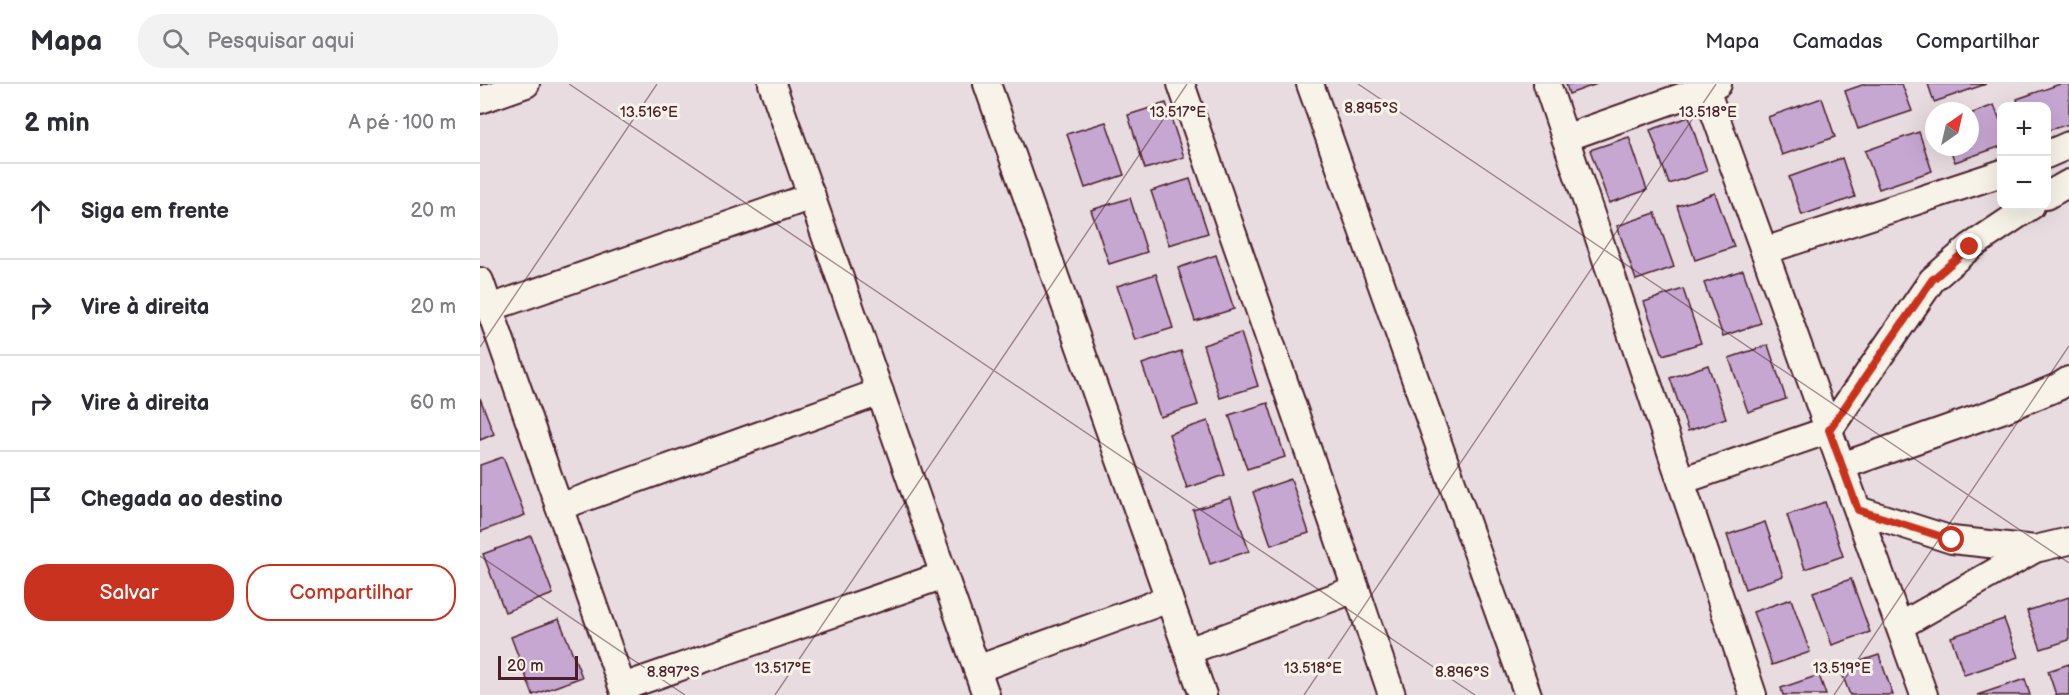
<!DOCTYPE html>
<html lang="pt">
<head>
<meta charset="utf-8">
<style>
	:root { --surface:#fff; --page:#f2f2f3; --text:#2b2b33; --muted:#7c7c81; --line:#e1e1e2; --accent:#c8321e }
	body { margin:0; font-family:"Balsamiq Sans",sans-serif; background:var(--page); color:var(--text) }
	.controls { position:absolute; right:18px; top:18px; display:grid; overflow:hidden; border-radius:12px; box-shadow:0 6px 24px #0002 }
	.controls button { width:54px; height:54px; display:grid; place-items:center; padding:0; border:0; border-bottom:2px solid var(--line); background:var(--surface); color:var(--text); font:30px sans-serif }
	.compass { position:absolute; left:1445px; top:18px; width:54px; height:54px; border-radius:50%; background:var(--surface); box-shadow:0 6px 24px #0002; rotate:34deg }
	.scale { position:absolute; left:18px; bottom:15px; width:80px; box-sizing:border-box; padding-left:6px; border:3px solid #4a1f2b; border-top:0; font-size:16px; line-height:21px; white-space:nowrap; color:#4a1f2b; -webkit-text-stroke:4px #f7f3e8; paint-order:stroke }
	.stop { position:absolute; width:18px; height:18px; margin:-14px; border:4px solid #c8321e; border-radius:50%; background:#fff }
	.stop.end { background:#c8321e; border-color:#fff; box-shadow:0 2px 6px #0008 }
	.list { margin:0; padding:0; list-style:none }
	h2 { display:flex; justify-content:space-between; align-items:center; height:78px; margin:0; padding:0 24px; font-size:26px }
	h2 small { font-size:20px; font-weight:400; color:var(--muted) }
	.list li { display:grid; grid-template-columns:39px 1fr auto; gap:18px; align-items:center; box-sizing:border-box; height:96px; padding:0 24px; border-top:2px solid var(--line) }
	.list b { display:block; font-size:22px; white-space:nowrap }
	.list em { font-size:20px; font-style:normal; color:var(--muted) }
	.actions { display:flex; gap:12px; padding:18px 24px }
	.actions a { flex:1; padding:14px 0; border:2px solid var(--accent); border-radius:24px; text-align:center; font-size:21px; color:var(--accent) }
	.actions .main { background:var(--accent); color:#fff }
	.icon { flex:none; width:33px; height:33px; fill:none; stroke:currentColor; stroke-width:2; stroke-linecap:round; stroke-linejoin:round }
	.map { position:relative; flex:none; width:1589px; height:611px; overflow:hidden }
	header { display:flex; align-items:center; gap:36px; box-sizing:border-box; height:84px; padding:0 30px; background:var(--surface); border-bottom:2px solid var(--line) }
	header strong { font-size:28px }
	nav { display:flex; gap:33px; margin-inline-start:auto; font-size:21px }
	.search { width:420px; height:54px; background:var(--page); display:flex; align-items:center; gap:15px; box-sizing:border-box; padding:0 21px; border-radius:24px; color:var(--muted); font-size:22px }
	main { display:flex }
	aside { flex:1; background:var(--surface) }
	.map>svg:first-child { display:block }
</style>
</head>
<body>
<header>
<strong>Mapa</strong>
<div class="search"><svg class="icon" aria-label="search" viewBox="0 0 24 24"><circle cx="10" cy="10" r="6"/><path d="M15 15l6 6"/></svg>Pesquisar aqui</div>
<nav><a>Mapa</a><a>Camadas</a><a>Compartilhar</a></nav>
</header>
<main>
<aside>
<h2>2 min<small>A pé · 100 m</small></h2>
<ul class="list">
<li><svg class="icon" aria-label="ahead" viewBox="0 0 24 24"><path d="M12 20V5M6 11l6-6 6 6"/></svg><div><b>Siga em frente</b></div><em>20 m</em></li>
<li><svg class="icon" aria-label="right" viewBox="0 0 24 24"><path d="M7 20v-9h11M14 6l5 5-5 5"/></svg><div><b>Vire à direita</b></div><em>20 m</em></li>
<li><svg class="icon" aria-label="right" viewBox="0 0 24 24"><path d="M7 20v-9h11M14 6l5 5-5 5"/></svg><div><b>Vire à direita</b></div><em>60 m</em></li>
<li><svg class="icon" aria-label="arrive" viewBox="0 0 24 24"><path d="M6 21V4h12l-3 4 3 4H6"/></svg><div><b>Chegada ao destino</b></div></li>
</ul>
<div class="actions"><a class="main">Salvar</a><a>Compartilhar</a></div>
</aside>
<div class="map">
<svg width="1589" height="611" viewBox="0 0 1589 611">
	<rect width="100%" height="100%" fill="#e8dce1"/>
	<filter id="ink" filterUnits="userSpaceOnUse"><feTurbulence type="fractalNoise" baseFrequency=".0167" numOctaves="2"/><feDisplacementMap in="SourceGraphic" scale="12" xChannelSelector="R" yChannelSelector="G"/><feConvolveMatrix kernelMatrix="1 2 1 2 8 2 1 2 1" color-interpolation-filters="sRGB"/></filter>
	<g filter="url(#ink)">
		<g fill="#c6a7d2" stroke="#4a1f2b" stroke-width="1.5">
			<polygon points="1086,0 1117,0 1089,10"/>
			<polygon points="1385,0 1422,0 1432,27 1378,45 1365,7"/>
			<polygon points="1448,0 1506,0 1454,18"/>
			<polygon points="1580,0 1589,0 1589,40 1566,47 1566,22 1539,22 1537,15"/>
			<polygon points="1342,14 1355,53 1302,71 1288,33"/>
			<polygon points="686,19 704,73 665,85 648,31"/>
			<polygon points="1514,21 1522,41 1522,62 1475,78 1469,63 1490,63 1490,30"/>
			<polygon points="1209,33 1227,87 1189,100 1170,46"/>
			<polygon points="626,38 644,91 605,104 587,50"/>
			<polygon points="1439,48 1452,87 1399,105 1385,67"/>
			<polygon points="1149,53 1167,106 1129,119 1110,66"/>
			<polygon points="1362,74 1375,113 1322,131 1309,93"/>
			<polygon points="710,95 728,149 689,161 671,107"/>
			<polygon points="1235,109 1254,163 1215,176 1197,122"/>
			<polygon points="650,114 667,168 629,180 611,126"/>
			<polygon points="1175,129 1194,183 1156,196 1137,142"/>
			<polygon points="736,171 754,225 715,237 698,184"/>
			<polygon points="1263,186 1281,239 1243,252 1224,199"/>
			<polygon points="676,190 693,244 655,256 637,202"/>
			<polygon points="1203,205 1221,259 1183,271 1164,218"/>
			<polygon points="761,249 778,302 740,314 723,261"/>
			<polygon points="1288,261 1306,315 1268,328 1249,274"/>
			<polygon points="701,267 718,321 680,333 662,280"/>
			<polygon points="1228,281 1246,334 1208,347 1190,294"/>
			<polygon points="0,314 14,350 0,356"/>
			<polygon points="788,319 805,373 767,385 749,331"/>
			<polygon points="728,337 745,391 707,404 689,350"/>
			<polygon points="23,373 45,431 0,448 0,381"/>
			<polygon points="811,395 829,449 791,461 773,408"/>
			<polygon points="751,414 769,467 730,480 713,426"/>
			<polygon points="1345,418 1363,472 1325,485 1307,431"/>
			<polygon points="1285,438 1303,492 1265,505 1247,451"/>
			<polygon points="51,452 73,510 25,528 3,470"/>
			<polygon points="1371,495 1390,548 1352,561 1333,508"/>
			<polygon points="1589,513 1589,556 1561,565 1547,527"/>
			<polygon points="1311,515 1330,568 1292,581 1273,528"/>
			<polygon points="79,535 102,593 53,611 31,553"/>
			<polygon points="1524,535 1538,573 1484,591 1471,553"/>
			<polygon points="1399,571 1413,611 1370,611 1360,584"/>
			<polygon points="1589,580 1589,611 1576,611 1568,587"/>
			<polygon points="1339,591 1346,611 1303,611 1301,604"/>
			<polygon points="1545,595 1550,611 1497,611"/>
		</g>
		<g fill="none" stroke-linecap="round" stroke-linejoin="round">
			<defs>
				<g id="minor">
					<polyline points="292,0 506,611"/>
					<polyline points="507,0 723,611"/>
					<polyline points="701,0 876,505 708,567"/>
					<polyline points="830,0 1048,611"/>
					<polyline points="1067,0 1273,611"/>
					<polyline points="1224,0 1444,611"/>
					<polyline points="0,16 46,0"/>
					<polyline points="1085,54 1238,0"/>
					<polyline points="1566,71 1589,61"/>
					<polyline points="1566,112 1589,99"/>
					<polyline points="1284,167 1522,89"/>
					<polyline points="0,197 145,611"/>
					<polyline points="10,224 332,112"/>
					<polyline points="1362,382 1524,325 1578,303 1589,296"/>
					<polyline points="1201,397 1349,346 1452,196 1490,163 1551,122"/>
					<polyline points="79,423 400,308"/>
					<polyline points="1378,426 1472,456 1555,465"/>
					<polyline points="876,505 912,611"/>
					<polyline points="1420,542 1555,465 1589,457"/>
					<polyline points="497,585 689,515"/>
					<polyline points="143,603 464,491"/>
				</g>
			</defs>
			<use href="#minor" stroke="#4a1f2b" stroke-width="30"/>
			<use href="#minor" stroke="#f7f3e8" stroke-width="26"/>
		</g>
	</g>
	<g fill="none" stroke-linecap="round" stroke-linejoin="round" filter="url(#ink)">
		<polyline stroke="#c8321e" stroke-width="8" points="1472,456 1378,426 1349,346 1452,196 1490,163"/>
	</g>
	<path fill="none" stroke="#4a1f2b" stroke-width="1.5" stroke-opacity="0.45" d="M89,0l906,611M878,0l711,479M0,263l177,-263M0,472l205,139M295,611l412,-611M824,611l412,-611M1354,611l235,-349"/>
	<g font-size="15" text-anchor="middle" fill="#4a1f2b" stroke="#f7f3e8" stroke-width="6" stroke-linejoin="round" paint-order="stroke">
		<text x="891" y="29">8.895°S</text>
		<text x="169" y="33">13.516°E</text>
		<text x="1228" y="33">13.518°E</text>
		<text x="698" y="33">13.517°E</text>
		<text x="303" y="589">13.517°E</text>
		<text x="833" y="589">13.518°E</text>
		<text x="1362" y="589">13.519°E</text>
		<text x="193" y="593">8.897°S</text>
		<text x="982" y="593">8.896°S</text>
	</g>
</svg>
<div class="controls">
<button>+</button>
<button>−</button>
</div>
<svg class="compass" viewBox="-18 -18 36 36"><path d="M0-13l5 13h-10z" fill="#e53935"/><path d="M0 13l5-13h-10z" fill="#7c7c81"/></svg>
<div class="scale">20 m</div>
<div class="stop" style="left:1472px;top:456px"></div>
<div class="stop end" style="left:1490px;top:163px"></div>
</div>
</main>
</body>
</html>
